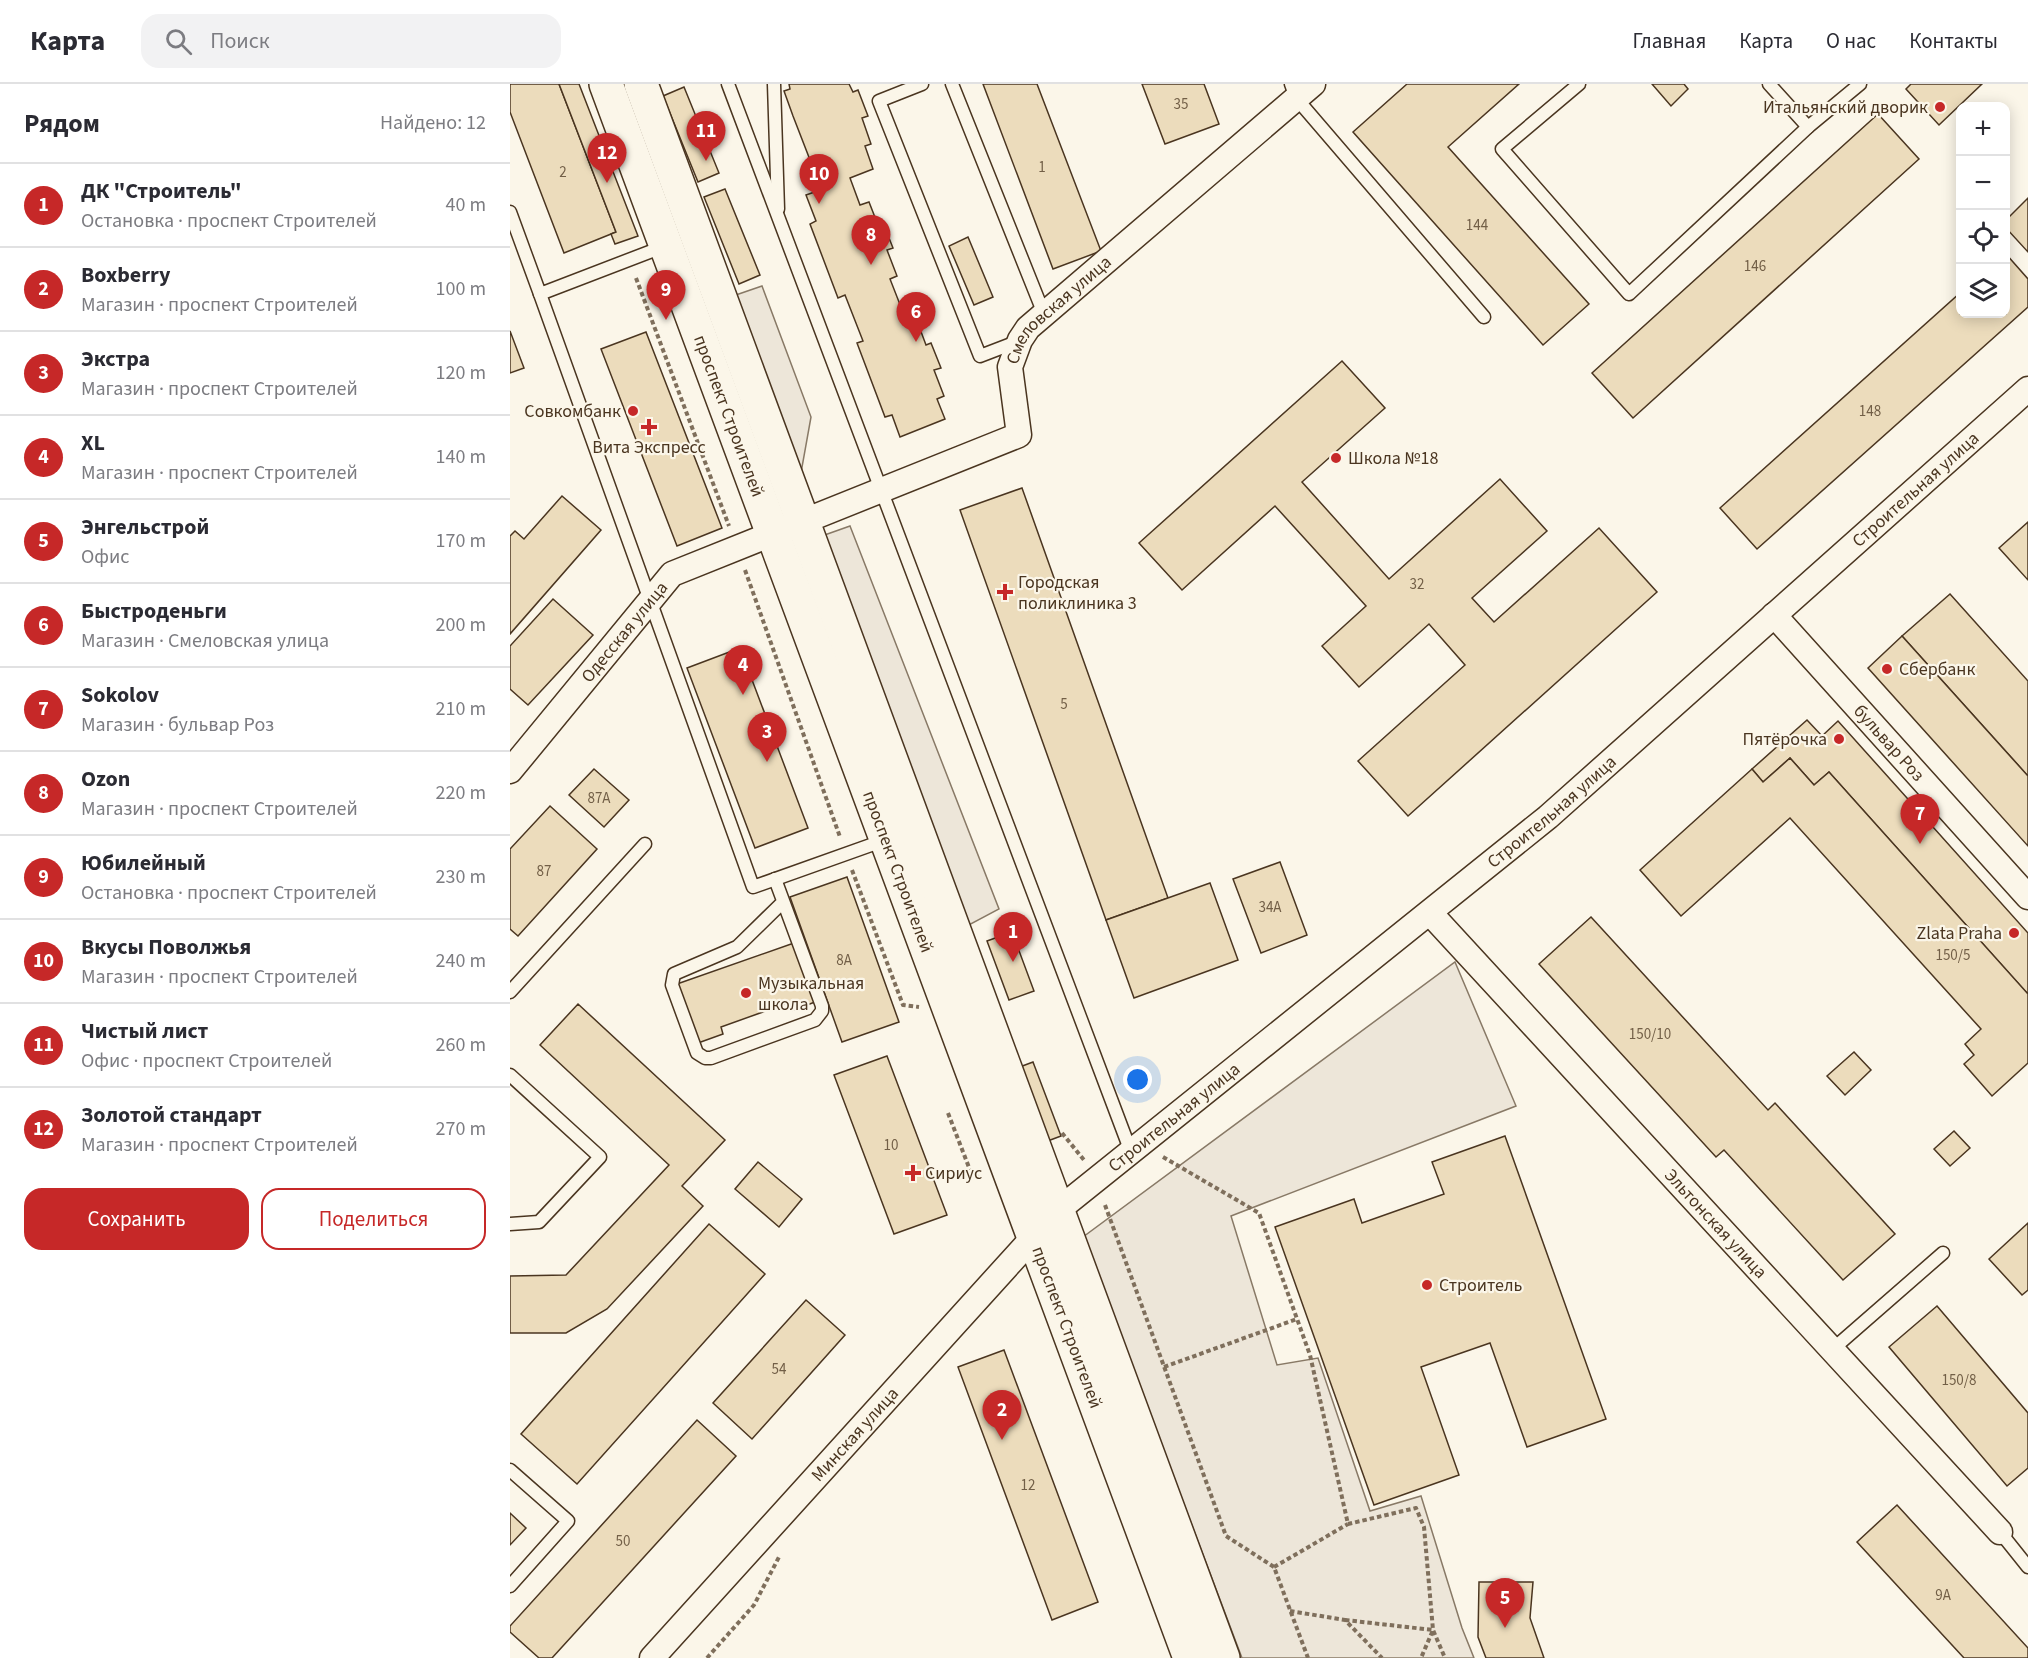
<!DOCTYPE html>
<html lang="ru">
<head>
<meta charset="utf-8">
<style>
	:root { --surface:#fff; --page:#f2f2f3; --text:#2b2b33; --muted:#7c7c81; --line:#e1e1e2; --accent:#c62828 }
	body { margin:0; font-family:"Source Sans 3",sans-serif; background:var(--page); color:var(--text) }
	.controls { position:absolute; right:18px; top:18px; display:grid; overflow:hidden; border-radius:12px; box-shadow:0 3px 15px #0003 }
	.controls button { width:54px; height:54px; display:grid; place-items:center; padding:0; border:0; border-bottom:2px solid var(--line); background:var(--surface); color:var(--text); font:30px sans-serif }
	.you { position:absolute; left:628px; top:996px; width:21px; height:21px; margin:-15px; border:4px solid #fff; border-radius:50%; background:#1a73e8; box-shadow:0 0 0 9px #1a73e833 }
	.badge { display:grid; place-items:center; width:39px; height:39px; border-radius:50%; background:var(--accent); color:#fff; font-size:20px; font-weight:700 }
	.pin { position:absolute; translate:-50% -50px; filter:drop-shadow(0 2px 3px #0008) }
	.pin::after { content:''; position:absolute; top:32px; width:21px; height:18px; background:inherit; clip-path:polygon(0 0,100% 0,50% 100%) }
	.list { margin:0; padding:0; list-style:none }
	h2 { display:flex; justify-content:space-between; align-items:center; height:78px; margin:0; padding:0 24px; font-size:26px }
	h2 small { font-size:20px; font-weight:400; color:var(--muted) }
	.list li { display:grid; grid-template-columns:39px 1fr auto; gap:18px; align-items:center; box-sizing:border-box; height:84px; padding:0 24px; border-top:2px solid var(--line) }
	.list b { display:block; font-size:22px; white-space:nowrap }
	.list p { margin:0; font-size:20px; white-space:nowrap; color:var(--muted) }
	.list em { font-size:20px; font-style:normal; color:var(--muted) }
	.actions { display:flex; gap:12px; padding:18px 24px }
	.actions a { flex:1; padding:14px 0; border:2px solid var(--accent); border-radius:18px; text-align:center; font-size:21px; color:var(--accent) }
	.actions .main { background:var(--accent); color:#fff }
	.icon { flex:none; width:33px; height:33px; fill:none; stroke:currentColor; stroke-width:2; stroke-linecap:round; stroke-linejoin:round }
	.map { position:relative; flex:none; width:1518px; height:1574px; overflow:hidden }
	header { display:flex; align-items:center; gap:36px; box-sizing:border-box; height:84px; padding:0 30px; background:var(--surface); border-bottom:2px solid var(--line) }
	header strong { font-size:28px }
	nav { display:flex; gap:33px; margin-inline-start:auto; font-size:21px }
	.search { width:420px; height:54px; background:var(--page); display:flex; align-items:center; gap:15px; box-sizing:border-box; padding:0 21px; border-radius:18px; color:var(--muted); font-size:22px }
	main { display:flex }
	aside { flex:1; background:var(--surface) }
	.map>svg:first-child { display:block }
</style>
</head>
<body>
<header>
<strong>Карта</strong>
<div class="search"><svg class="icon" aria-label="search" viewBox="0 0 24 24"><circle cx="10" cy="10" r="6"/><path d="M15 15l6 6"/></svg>Поиск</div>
<nav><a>Главная</a><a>Карта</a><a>О нас</a><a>Контакты</a></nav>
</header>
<main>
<aside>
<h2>Рядом<small>Найдено: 12</small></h2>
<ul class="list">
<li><span class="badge">1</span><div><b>ДК &quot;Строитель&quot;</b><p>Остановка · проспект Строителей</p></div><em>40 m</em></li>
<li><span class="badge">2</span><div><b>Boxberry</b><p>Магазин · проспект Строителей</p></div><em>100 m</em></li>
<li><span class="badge">3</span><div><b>Экстра</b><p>Магазин · проспект Строителей</p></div><em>120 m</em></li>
<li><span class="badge">4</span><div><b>XL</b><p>Магазин · проспект Строителей</p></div><em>140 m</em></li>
<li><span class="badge">5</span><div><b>Энгельстрой</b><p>Офис</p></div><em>170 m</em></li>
<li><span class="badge">6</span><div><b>Быстроденьги</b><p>Магазин · Смеловская улица</p></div><em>200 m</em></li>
<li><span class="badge">7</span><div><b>Sokolov</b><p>Магазин · бульвар Роз</p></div><em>210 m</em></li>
<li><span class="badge">8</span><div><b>Ozon</b><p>Магазин · проспект Строителей</p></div><em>220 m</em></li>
<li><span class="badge">9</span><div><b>Юбилейный</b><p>Остановка · проспект Строителей</p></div><em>230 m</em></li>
<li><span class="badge">10</span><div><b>Вкусы Поволжья</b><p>Магазин · проспект Строителей</p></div><em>240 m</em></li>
<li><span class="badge">11</span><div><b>Чистый лист</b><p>Офис · проспект Строителей</p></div><em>260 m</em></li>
<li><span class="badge">12</span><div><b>Золотой стандарт</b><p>Магазин · проспект Строителей</p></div><em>270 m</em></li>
</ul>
<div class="actions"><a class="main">Сохранить</a><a>Поделиться</a></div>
</aside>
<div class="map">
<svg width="1518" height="1574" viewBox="0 0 1518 1574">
	<rect width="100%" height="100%" fill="#fbf6e9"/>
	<g fill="#ede6d9" stroke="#887966" stroke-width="1.5">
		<polygon points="252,202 301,333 289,400 220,213"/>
		<polygon points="340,442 489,825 457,842 309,453"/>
		<polygon points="945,878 1006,1022 721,1132 767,1281 808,1274 860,1427 911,1412 952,1544 964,1574 732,1574 573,1153"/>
	</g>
	<g fill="#ecdcbc" stroke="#4a3520" stroke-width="1.5">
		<polygon points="0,0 49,0 106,148 54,169 0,28"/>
		<polygon points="49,0 69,0 128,152 105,160 101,150 106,148"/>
		<polygon points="279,0 339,0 343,8 348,6 358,32 352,34 361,60 355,62 363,85 340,94 350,121 359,118 368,141 373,139 383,164 377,166 387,192 380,195 398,241 407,237 416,261 421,259 431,284 424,286 434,312 427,315 435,335 390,353 382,331 375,333 347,259 353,257 335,211 328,214 300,140 306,137 296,111 319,103 309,79 302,81 283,32 274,7 280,5"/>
		<polygon points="473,0 527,0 591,167 543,185"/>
		<polygon points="632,0 694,0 709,40 655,60"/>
		<polygon points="897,0 1009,0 938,63 1079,220 1033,261 843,48"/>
		<polygon points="1142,0 1174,0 1178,5 1161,22"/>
		<polygon points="1401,0 1472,0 1429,41 1396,5"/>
		<polygon points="174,3 209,89 188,98 153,12"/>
		<polygon points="1368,30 1409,75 1123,334 1082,289"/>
		<polygon points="215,105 250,191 229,200 194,113"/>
		<polygon points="1518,114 1518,168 1496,144 1496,136"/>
		<polygon points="458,153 483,213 464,221 439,162"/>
		<polygon points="1496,170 1518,195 1518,223 1247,465 1210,424 1450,209 1450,230 1496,230"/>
		<polygon points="0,247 14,284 0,289"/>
		<polygon points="136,248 212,444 167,462 91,265"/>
		<polygon points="832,277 875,324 792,398 879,495 990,395 1037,447 962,514 984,538 1089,444 1147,508 898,732 848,677 955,581 919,540 849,603 812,562 856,522 765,422 672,506 629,459"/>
		<polygon points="512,404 658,814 596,836 450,426"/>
		<polygon points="52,412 91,446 0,550 0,452 5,447 14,455"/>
		<polygon points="1518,438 1518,496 1489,464"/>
		<polygon points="1440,510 1518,597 1518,692 1392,552"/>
		<polygon points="43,515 83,551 18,621 0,605 0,562"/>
		<polygon points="1392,552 1518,692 1518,762 1358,584"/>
		<polygon points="230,564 298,744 245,764 177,584"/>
		<polygon points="1297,636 1312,652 1328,637 1518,849 1518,910 1319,688 1304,701 1280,674 1253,698 1242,685"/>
		<polygon points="1280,674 1304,701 1319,688 1518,910 1518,979 1482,1012 1454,980 1464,971 1455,960 1471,945 1280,734 1171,832 1130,786 1242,685 1253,698"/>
		<polygon points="84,685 119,716 94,743 59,711"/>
		<polygon points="40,722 87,765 8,852 0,845 0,765"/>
		<polygon points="770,778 797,851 751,869 723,795"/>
		<polygon points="337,793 389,938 332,958 280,813"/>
		<polygon points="700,799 728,876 624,914 596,836"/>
		<polygon points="1081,833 1258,1026 1265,1019 1385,1150 1333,1196 1214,1066 1206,1073 1029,880"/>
		<polygon points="502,848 524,907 499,916 477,857"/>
		<polygon points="284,859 305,918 281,927 278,919 211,943 213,950 188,959 167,900"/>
		<polygon points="68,920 215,1056 172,1102 193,1122 97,1225 56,1249 0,1249 0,1192 56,1191 159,1081 30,961"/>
		<polygon points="1344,968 1361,986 1335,1011 1317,992"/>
		<polygon points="377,972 437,1131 384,1150 324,991"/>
		<polygon points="523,978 551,1052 527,1061 499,987"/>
		<polygon points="1444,1047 1460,1064 1440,1082 1424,1065"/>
		<polygon points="995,1052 1096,1335 1017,1363 980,1259 911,1283 949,1391 864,1421 765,1143 844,1115 852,1139 934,1110 922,1078"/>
		<polygon points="248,1078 292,1115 269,1143 225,1105"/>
		<polygon points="1518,1139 1518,1206 1512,1211 1479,1175"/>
		<polygon points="199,1140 255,1190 67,1400 11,1350"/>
		<polygon points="296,1216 335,1251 242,1355 203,1319"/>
		<polygon points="1427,1222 1518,1329 1518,1384 1497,1402 1379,1263"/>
		<polygon points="494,1266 588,1518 542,1536 448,1283"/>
		<polygon points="187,1336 226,1372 42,1574 29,1574 0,1548 0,1542"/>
		<polygon points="1387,1421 1518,1564 1518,1574 1454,1574 1347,1458"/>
		<polygon points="0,1429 16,1444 0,1461"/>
		<polygon points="969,1498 1023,1498 1020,1534 1034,1574 976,1574 968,1553"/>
	</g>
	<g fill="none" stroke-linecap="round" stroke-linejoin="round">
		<defs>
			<g id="lane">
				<polyline points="218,0 621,1068"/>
				<polyline points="264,0 268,125"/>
				<polyline points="412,0 369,17 470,272 509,257"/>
				<polyline points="442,0 534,230"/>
				<polyline points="781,0 786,14 974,233"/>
				<polyline points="1069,0 992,65 1119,210 1298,43 1350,0"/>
				<polyline points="1259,0 1298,43"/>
				<polyline points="0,128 30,210 155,162"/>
				<polyline points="30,210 243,803 375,756"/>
				<polyline points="265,795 312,922 312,927 305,936 201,974 195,974 187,969 162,901 164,890 227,863 273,818"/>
				<polyline points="0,908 135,760"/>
				<polyline points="0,991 90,1073 29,1138 0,1140"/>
				<polyline points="1323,1265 1433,1169"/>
				<polyline points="0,1386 58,1437 0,1502"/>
				<polyline points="1490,1448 1518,1483"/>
			</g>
			<g id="street">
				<path id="s1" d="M1264,531l254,282"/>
				<path id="s2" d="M0,687l162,-197 347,-139 -9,-68 10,-27 8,-12 285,-244"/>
				<path id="s3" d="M920,829l570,619"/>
				<path id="s4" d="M142,1574l405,-447 491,-394 480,-428"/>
			</g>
			<g id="primary">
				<path id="s5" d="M96,0l584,1574"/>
				<polyline points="131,0 713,1574"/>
			</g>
		</defs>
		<use href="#lane" stroke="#4a3520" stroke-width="15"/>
		<use href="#street" stroke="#4a3520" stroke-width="27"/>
		<use href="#primary" stroke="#4a3520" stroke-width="36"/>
		<g stroke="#7f6f5c" stroke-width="4" stroke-dasharray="4.5 3" stroke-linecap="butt">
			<polyline points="126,194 219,442"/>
			<polyline points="235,486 330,753"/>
			<polyline points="342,786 393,921 409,923"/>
			<polyline points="438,1029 460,1086 470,1095"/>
			<polyline points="552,1049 574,1076"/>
			<polyline points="653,1073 749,1129 800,1271 838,1440 906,1424 914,1443 923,1546 935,1574"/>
			<polyline points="595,1121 716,1452 764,1483 798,1574"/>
			<polyline points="654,1283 787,1235"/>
			<polyline points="764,1483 838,1440"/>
			<polyline points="780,1527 835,1536 872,1574"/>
			<polyline points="835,1536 923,1546 911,1574"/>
			<polyline points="197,1574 244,1521 269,1473"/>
		</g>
		<use href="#lane" stroke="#fbf6e9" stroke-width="12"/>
		<use href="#street" stroke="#fbf6e9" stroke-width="24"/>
		<use href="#primary" stroke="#fbf6e9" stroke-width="33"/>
	</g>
	<g fill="#c62828" stroke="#fbf6e9" stroke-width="2">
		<circle cx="1430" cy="23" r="6"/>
		<circle cx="123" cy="327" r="6"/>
		<path d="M136 334h6v6h6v6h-6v6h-6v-6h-6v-6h6z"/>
		<circle cx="826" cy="374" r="6"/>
		<path d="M492 499h6v6h6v6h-6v6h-6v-6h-6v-6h6z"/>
		<circle cx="1377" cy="585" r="6"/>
		<circle cx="1329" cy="655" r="6"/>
		<circle cx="1504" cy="849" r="6"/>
		<circle cx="236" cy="909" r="6"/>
		<path d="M400 1080h6v6h6v6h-6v6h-6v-6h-6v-6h6z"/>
		<circle cx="917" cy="1201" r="6"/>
	</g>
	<g text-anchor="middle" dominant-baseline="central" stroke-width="4.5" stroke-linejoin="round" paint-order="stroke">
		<g font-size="15" fill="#725f47">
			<text x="671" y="20">35</text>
			<text x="532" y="83">1</text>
			<text x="53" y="88">2</text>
			<text x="967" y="141">144</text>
			<text x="1245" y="182">146</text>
			<text x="1360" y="327">148</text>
			<text x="907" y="500">32</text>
			<text x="554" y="620">5</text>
			<text x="89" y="714">87А</text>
			<text x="34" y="787">87</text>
			<text x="760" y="823">34А</text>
			<text x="1443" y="871">150/5</text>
			<text x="334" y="876">8А</text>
			<text x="1140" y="950">150/10</text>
			<text x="381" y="1061">10</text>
			<text x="269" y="1285">54</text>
			<text x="1449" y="1296">150/8</text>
			<text x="518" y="1401">12</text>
			<text x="113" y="1457">50</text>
			<text x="1433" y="1511">9А</text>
		</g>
		<g font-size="18" fill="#4a3520" stroke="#fbf6e9" text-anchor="start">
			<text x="1418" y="23" text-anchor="end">Итальянский дворик</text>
			<text x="111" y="327" text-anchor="end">Совкомбанк</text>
			<text x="139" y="363" text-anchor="middle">Вита Экспресс</text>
			<text x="838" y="374">Школа №18</text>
			<text x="508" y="498">Городская<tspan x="508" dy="21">поликлиника 3</tspan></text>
			<text x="1389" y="585">Сбербанк</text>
			<text x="1317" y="655" text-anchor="end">Пятёрочка</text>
			<text x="1492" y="849" text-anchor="end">Zlata Praha</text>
			<text x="248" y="899">Музыкальная<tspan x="248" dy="21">школа</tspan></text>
			<text x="415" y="1089">Сириус</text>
			<text x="929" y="1201">Строитель</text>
		</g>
		<g font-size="18" fill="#4a3520" stroke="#fbf6e9">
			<text stroke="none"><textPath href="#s2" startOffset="774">Смеловская улица</textPath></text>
			<text stroke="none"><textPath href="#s5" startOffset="354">проспект Строителей</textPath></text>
			<text stroke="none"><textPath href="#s4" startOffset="1725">Строительная улица</textPath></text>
			<text stroke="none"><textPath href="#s2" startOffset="180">Одесская улица</textPath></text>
			<text stroke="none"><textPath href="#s1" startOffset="172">бульвар Роз</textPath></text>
			<text stroke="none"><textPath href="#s4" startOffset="1239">Строительная улица</textPath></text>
			<text stroke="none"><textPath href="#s5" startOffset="840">проспект Строителей</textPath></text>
			<text stroke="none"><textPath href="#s4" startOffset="753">Строительная улица</textPath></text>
			<text stroke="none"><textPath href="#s3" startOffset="422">Эльтонская улица</textPath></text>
			<text stroke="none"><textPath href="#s5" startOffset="1326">проспект Строителей</textPath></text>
			<text stroke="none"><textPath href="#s4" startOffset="302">Минская улица</textPath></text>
		</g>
	</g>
</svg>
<div class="controls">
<button>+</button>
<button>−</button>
<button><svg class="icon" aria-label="locate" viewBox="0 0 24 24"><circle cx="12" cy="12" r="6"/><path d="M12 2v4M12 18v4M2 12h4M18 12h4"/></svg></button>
<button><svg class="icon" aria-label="layers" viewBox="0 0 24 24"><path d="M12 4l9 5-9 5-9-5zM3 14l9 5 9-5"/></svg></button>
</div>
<div class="you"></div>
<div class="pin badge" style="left:503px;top:878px">1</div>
<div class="pin badge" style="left:492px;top:1356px">2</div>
<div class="pin badge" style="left:257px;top:678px">3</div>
<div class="pin badge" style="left:233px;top:611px">4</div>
<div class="pin badge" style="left:995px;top:1544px">5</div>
<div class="pin badge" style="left:406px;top:258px">6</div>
<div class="pin badge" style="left:1410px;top:760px">7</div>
<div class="pin badge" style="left:361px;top:181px">8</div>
<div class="pin badge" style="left:156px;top:236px">9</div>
<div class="pin badge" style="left:309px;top:120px">10</div>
<div class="pin badge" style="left:196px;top:77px">11</div>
<div class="pin badge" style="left:97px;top:99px">12</div>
</div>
</main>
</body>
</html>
